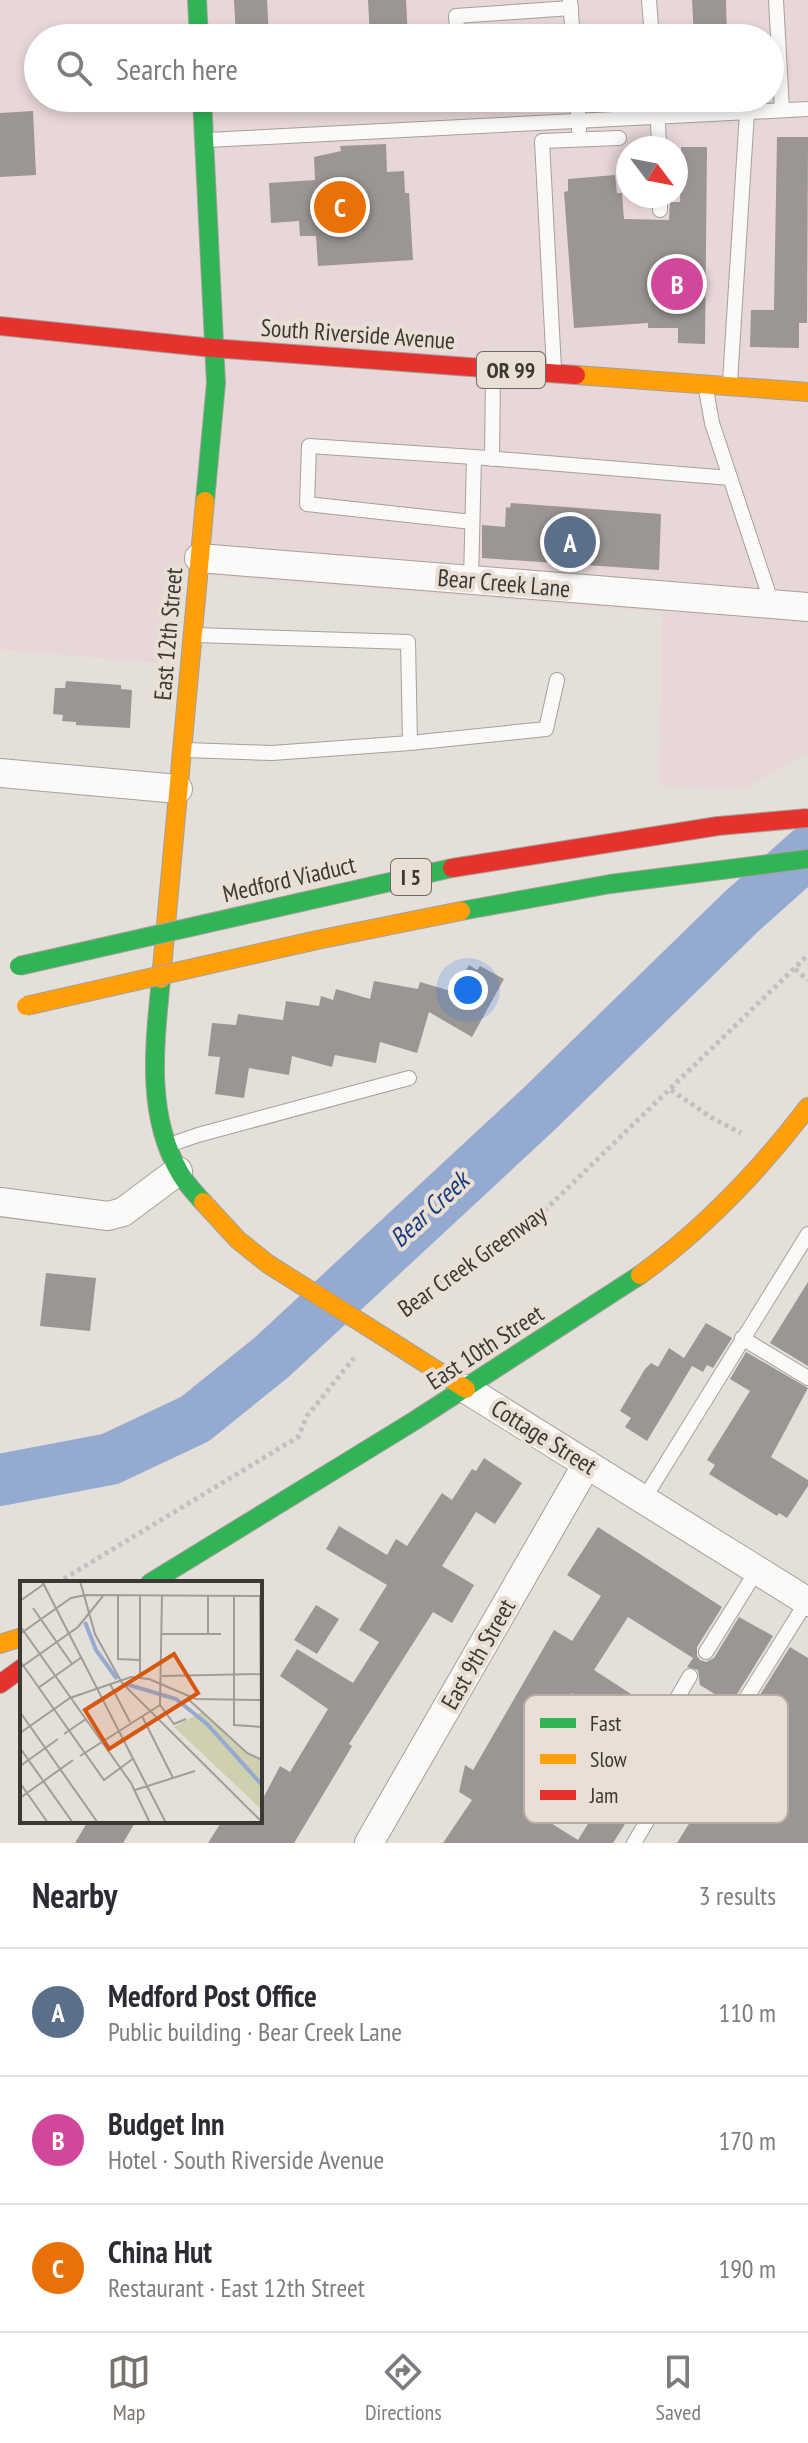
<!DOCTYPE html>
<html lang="en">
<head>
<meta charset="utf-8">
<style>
	:root { --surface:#fff; --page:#f7f7f7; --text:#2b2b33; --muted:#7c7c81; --line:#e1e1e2; --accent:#77726e }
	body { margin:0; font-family:"PT Sans Narrow",sans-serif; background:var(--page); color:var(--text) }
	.compass { position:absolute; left:616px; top:136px; width:72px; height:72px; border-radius:50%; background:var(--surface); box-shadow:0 4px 12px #0003; rotate:122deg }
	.you { position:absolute; left:468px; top:990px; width:28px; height:28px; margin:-20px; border:6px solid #fff; border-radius:50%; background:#1a73e8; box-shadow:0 0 0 12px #1a73e833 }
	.badge { display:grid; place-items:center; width:52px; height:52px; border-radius:50%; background:var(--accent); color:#fff; font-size:26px; font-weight:700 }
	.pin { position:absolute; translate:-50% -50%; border:4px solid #fff; box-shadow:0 2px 8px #0006 }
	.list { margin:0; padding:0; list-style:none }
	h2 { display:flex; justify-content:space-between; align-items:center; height:104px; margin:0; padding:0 32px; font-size:34px }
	h2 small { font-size:26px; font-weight:400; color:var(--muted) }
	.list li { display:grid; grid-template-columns:52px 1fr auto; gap:24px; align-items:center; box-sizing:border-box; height:128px; padding:0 32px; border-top:2px solid var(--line) }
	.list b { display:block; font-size:30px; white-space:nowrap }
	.list p { margin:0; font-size:26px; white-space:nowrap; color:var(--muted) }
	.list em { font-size:26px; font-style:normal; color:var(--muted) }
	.icon { flex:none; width:44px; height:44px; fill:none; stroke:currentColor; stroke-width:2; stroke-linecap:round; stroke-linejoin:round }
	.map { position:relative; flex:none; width:808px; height:1843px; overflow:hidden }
	.search { position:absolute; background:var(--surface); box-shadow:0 4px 12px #0003; left:24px; right:24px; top:24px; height:88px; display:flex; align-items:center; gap:20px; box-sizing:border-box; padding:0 28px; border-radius:44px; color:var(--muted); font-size:30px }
	.sheet { height:488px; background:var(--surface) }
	nav { display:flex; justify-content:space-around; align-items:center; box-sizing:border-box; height:112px; border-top:2px solid var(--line); background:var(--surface); font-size:22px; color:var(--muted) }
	nav a { display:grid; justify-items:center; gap:4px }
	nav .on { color:var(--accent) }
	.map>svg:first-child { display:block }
</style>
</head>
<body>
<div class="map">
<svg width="808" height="1843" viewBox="0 0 808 1843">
	<rect width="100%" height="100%" fill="#e5dfda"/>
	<path fill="#e8d7d8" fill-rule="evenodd" d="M0,0h808v752l-63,37 -85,-3 2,-174 -487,-39 -6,91 -169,-15zM38,38h732v60h-732zM628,148h48v48h-48z"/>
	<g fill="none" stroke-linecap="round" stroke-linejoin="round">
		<polyline stroke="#95aad0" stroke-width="52" points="0,1480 110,1459 195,1419 272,1357 539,1109 741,912 808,852"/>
	</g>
	<g fill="#9b9594">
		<polygon points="234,0 267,0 269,38 236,38"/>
		<polygon points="368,0 406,0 408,38 370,38"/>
		<polygon points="692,0 726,0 727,38 694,38"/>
		<polygon points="33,111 36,175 0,177 0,113"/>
		<polygon points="777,137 808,137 807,323 799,323 799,348 750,347 751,310 774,310"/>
		<polygon points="386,144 387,172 404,171 405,193 409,193 413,260 318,266 316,236 300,236 299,221 271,223 269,183 315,180 314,157 341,151 340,146"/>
		<polygon points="681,147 707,147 705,344 678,343 678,328 648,328 648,323 574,328 564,192 568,191 568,179 615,175 617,193 622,193 624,219 669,220 670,202 680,202"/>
		<polygon points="511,503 661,514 659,570 482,558 482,525 505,527 506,507 510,508"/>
		<polygon points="66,681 121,685 121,689 132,690 130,728 76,725 76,722 62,721 63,715 53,714 55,688 65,688"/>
		<polygon points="469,965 477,970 480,966 504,979 472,1037 429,1012 417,1053 380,1042 376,1063 335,1055 332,1067 292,1056 289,1075 249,1068 244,1098 215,1094 220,1057 208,1056 212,1023 236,1025 238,1014 283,1020 286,1001 319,1006 321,996 333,1000 336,989 370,999 374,981 418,989 420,982 454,992"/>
		<polygon points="46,1273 96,1278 90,1331 40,1326"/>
		<polygon points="808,1282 808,1366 770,1343"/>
		<polygon points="706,1323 732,1338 713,1368 707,1365 703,1372 692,1366 647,1441 625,1427 631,1418 620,1411 645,1369 651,1363 658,1367 669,1348 684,1358"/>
		<polygon points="746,1352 808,1388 771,1457 808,1480 808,1486 787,1518 779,1513 777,1516 709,1474 715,1465 707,1460 750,1391 730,1379"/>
		<polygon points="484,1458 522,1483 495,1524 476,1512 442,1566 474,1585 452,1623 433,1612 349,1744 352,1746 345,1758 294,1843 208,1843 222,1821 260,1821 260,1804 280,1766 290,1772 328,1709 280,1676 297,1649 353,1683 379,1642 359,1630 387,1585 326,1549 339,1526 387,1555 396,1539 407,1546 442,1493 452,1500 472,1469 476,1471"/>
		<polygon points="598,1527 722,1607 697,1647 697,1656 700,1660 706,1662 714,1658 739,1617 773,1636 731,1704 700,1685 698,1670 687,1667 693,1658 628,1617 594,1670 648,1705 622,1744 628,1747 611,1775 585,1759 611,1718 571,1693 547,1735 564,1743 530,1810 578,1840 615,1780 642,1797 613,1843 443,1843 472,1800 459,1792 465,1765 473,1770 554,1630 572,1641 601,1596 567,1575"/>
		<polygon points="316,1605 339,1619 317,1654 294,1640"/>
		<polygon points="790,1647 808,1658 808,1843 677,1843 755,1718 748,1714"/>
		<polygon points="88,1821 136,1821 123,1843 75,1843"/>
	</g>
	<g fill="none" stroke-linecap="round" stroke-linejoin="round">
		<defs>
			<g id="lane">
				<polyline points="570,0 573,38"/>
				<polyline points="649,0 652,38"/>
				<polyline points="776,0 782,110"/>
				<polyline points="458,38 456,16 571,8"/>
				<polyline points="577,98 579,130"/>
				<polyline points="657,98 659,148"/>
				<polyline points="208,140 808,109"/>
				<polyline points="660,196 660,210"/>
				<polyline points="554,369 542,141 619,138"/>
				<polyline points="730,382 747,112"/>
				<polyline points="706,389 712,423 772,604"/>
				<polyline points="492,459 493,375"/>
				<polyline points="472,522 307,504 309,446 474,457"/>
				<polyline points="471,580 474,457 730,478"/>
				<polyline points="196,635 408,642 410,743 546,729 557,680"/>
				<polyline points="186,750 272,753 410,743"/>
				<polyline points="169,1145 198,1135 409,1078"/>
				<polyline points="742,1338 808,1378"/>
				<polyline points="644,1499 808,1234"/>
				<polyline points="706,1652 757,1570"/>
				<polyline points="690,1676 676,1700 679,1728 710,1756"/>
				<polyline points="634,1843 653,1811 692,1785 807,1601"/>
			</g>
			<g id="street">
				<polyline points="199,558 808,607"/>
				<polyline points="0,773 178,789"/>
				<polyline points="0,1202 108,1216 123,1212 178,1171"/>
				<polyline points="466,1389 808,1602"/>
				<polyline points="369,1843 587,1464"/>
			</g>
			<g id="fast">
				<polyline points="197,0 199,38"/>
				<polyline points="202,98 216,383 205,501"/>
				<path d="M161,979c-6,64 -16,135 19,194 6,11 15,20 23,29"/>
				<polyline points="150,1583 414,1421 640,1275"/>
			</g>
			<g id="slow">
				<polyline points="576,375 808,392"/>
				<polyline points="161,979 205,501"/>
				<path d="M640,1275c65,-47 120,-105 168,-168"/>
				<polyline points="392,1342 466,1389"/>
				<polyline points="0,1644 22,1637"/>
			</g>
			<g id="jam">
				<polyline points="0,326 213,348 576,375"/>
				<polyline points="0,1684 22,1668"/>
			</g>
		</defs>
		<use href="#lane" stroke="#a4a09c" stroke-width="16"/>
		<use href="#street" stroke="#a4a09c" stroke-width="30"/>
		<use href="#fast" stroke="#a4a09c" stroke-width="20"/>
		<use href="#slow" stroke="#a4a09c" stroke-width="20"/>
		<use href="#jam" stroke="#a4a09c" stroke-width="20"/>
		<g stroke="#c2c1c0" stroke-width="5" stroke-dasharray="4 4" stroke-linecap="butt">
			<polyline points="795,969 808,980"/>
			<polyline points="671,1090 712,1118 741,1133"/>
			<polyline points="399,1310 543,1212 808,955"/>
			<polyline points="57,1583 298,1437 307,1416 354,1358"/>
		</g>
		<use href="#lane" stroke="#fbfaf9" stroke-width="14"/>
		<use href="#street" stroke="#fbfaf9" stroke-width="28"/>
		<use href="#fast" stroke="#30b455" stroke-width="18"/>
		<use href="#slow" stroke="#ff9f0a" stroke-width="18"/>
		<use href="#jam" stroke="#e5322d" stroke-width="18"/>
		<defs>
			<g id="fast-bridge">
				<polyline points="461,911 610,884 808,859"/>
				<polyline points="19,966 452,868"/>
			</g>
			<g id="slow-bridge">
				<polyline points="26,1006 317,940 461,911"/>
				<polyline points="203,1202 238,1240 268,1264 392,1342"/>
			</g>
			<polyline id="jam-bridge" points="452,868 718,826 808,818"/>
		</defs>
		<use href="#fast-bridge" stroke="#a4a09c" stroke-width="20" stroke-linecap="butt"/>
		<use href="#slow-bridge" stroke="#a4a09c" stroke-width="20" stroke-linecap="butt"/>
		<use href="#jam-bridge" stroke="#a4a09c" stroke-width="20" stroke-linecap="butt"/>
		<use href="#fast-bridge" stroke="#30b455" stroke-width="18"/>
		<use href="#slow-bridge" stroke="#ff9f0a" stroke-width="18"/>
		<use href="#jam-bridge" stroke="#e5322d" stroke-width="18"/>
	</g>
	<g text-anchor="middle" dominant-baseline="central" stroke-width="8" stroke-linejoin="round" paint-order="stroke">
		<g fill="#eadfd5" stroke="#706a64" stroke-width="2">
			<rect x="477" y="352" width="68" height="36" rx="6"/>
			<rect x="391" y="859" width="40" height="36" rx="6"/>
		</g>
		<g font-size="22" font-weight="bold" fill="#3c3834">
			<text x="511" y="370">OR 99</text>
			<text x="411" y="877">I 5</text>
		</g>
		<g font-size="24" fill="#3c3834" stroke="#eadfd5">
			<text transform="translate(358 334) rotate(4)">South Riverside Avenue</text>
			<text transform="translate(504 583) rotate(5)">Bear Creek Lane</text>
			<text transform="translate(168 634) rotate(-85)">East 12th Street</text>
			<text transform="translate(289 879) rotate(-13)">Medford Viaduct</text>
			<text transform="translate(472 1261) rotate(-35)">Bear Creek Greenway</text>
			<text transform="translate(485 1347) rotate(-33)">East 10th Street</text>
			<text transform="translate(544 1437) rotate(32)">Cottage Street</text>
			<text transform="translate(478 1654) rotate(-60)">East 9th Street</text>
		</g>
		<g font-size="26" font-style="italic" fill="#173c80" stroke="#eadfd5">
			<text transform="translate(429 1209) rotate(-43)">Bear Creek</text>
		</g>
	</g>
	<g transform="translate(20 1581)">
		<rect width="242" height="242" fill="#e5dfda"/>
		<path d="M181,131l45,41 16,8v49l-88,-83z" fill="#ced0b0"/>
		<path fill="none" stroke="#95aad0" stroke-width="4" d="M65,41l11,28 21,29M106,103l50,15 31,25 55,61"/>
		<path fill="none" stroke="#a19c98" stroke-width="2" d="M22,0l124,242M60,0l15,53 27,49 140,139M98,14v64l22,1M188,14v39M214,15v129l28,2M240,15l1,131M0,20l24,-17M13,27l39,56M0,45l111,157 19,40M0,53l51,-36 15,-3 176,1M142,53h59M0,80l84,119 30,-22M0,87l58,-41 25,-31M142,95l99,-2M120,96v-82M90,103l20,38M18,107l44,-31M167,117l60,55 15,7M140,124l2,-110M140,124l14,19 12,-5M0,131l78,111M122,135l31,62M0,152l50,-35 61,-21 18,2 47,20 66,1M44,153l22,-15M0,167l53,75M60,175l80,-51M0,185l38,-27M0,202l28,40M115,209l60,-19M0,217l53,-38"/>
		<path fill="#d75610" fill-opacity="0.15" stroke="#d75610" stroke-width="4" d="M154,73l24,39 -89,56 -24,-39z"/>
		<rect width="242" height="242" fill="none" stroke="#3c3834" stroke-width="4"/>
	</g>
	<rect x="524" y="1695" width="264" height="128" rx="12" fill="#eadfd5" stroke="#b6ada5" stroke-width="2"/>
	<rect x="540" y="1718" width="36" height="10" fill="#30b455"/>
	<rect x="540" y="1754" width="36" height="10" fill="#ff9f0a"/>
	<rect x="540" y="1790" width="36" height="10" fill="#e5322d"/>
	<g font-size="22" fill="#3c3834">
		<text x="590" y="1731">Fast</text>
		<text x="590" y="1767">Slow</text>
		<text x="590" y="1803">Jam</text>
	</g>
</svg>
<svg class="compass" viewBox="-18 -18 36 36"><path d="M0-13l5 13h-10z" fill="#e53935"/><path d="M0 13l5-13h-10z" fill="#7c7c81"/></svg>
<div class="you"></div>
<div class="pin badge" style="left:570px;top:542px;background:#5c6f8a">A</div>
<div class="pin badge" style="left:677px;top:284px;background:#d1479c">B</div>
<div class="pin badge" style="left:340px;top:207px;background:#e8710a">C</div>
<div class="search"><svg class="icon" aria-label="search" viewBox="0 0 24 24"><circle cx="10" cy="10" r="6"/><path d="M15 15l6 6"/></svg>Search here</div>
</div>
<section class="sheet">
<h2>Nearby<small>3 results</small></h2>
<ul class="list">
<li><span class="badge" style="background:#5c6f8a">A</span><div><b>Medford Post Office</b><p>Public building · Bear Creek Lane</p></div><em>110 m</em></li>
<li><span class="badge" style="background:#d1479c">B</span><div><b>Budget Inn</b><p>Hotel · South Riverside Avenue</p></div><em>170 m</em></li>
<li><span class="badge" style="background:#e8710a">C</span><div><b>China Hut</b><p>Restaurant · East 12th Street</p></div><em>190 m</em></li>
</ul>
</section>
<nav>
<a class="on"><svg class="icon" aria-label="map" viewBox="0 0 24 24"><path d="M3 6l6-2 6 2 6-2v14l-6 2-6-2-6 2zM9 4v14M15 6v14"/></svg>Map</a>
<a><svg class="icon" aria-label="directions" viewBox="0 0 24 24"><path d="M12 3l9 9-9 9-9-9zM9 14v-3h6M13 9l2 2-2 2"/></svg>Directions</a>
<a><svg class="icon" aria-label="saved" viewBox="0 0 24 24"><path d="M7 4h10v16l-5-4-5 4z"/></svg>Saved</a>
</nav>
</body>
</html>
